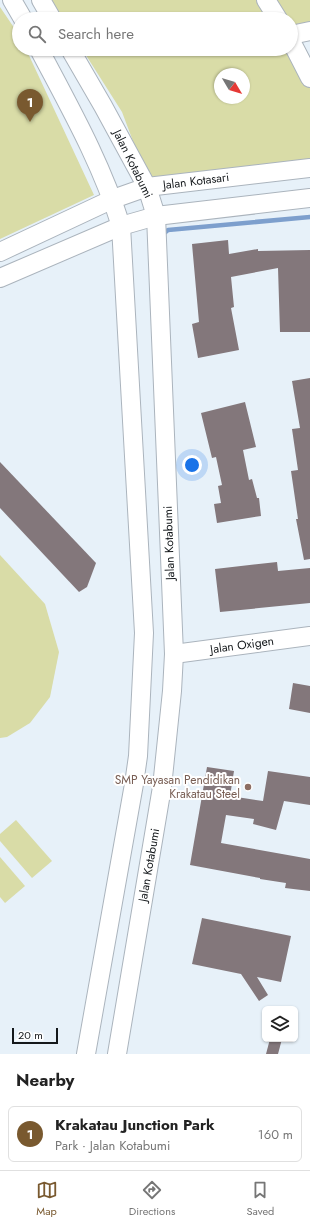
<!DOCTYPE html>
<html lang="en">
<head>
<meta charset="utf-8">
<style>
	:root { --surface:#fff; --page:#f2f2f2; --text:#222; --muted:#767676; --line:#e0e0e0; --accent:#79592f }
	body { margin:0; font-family:Jost,sans-serif; background:var(--page); color:var(--text) }
	.controls { position:absolute; right:12px; bottom:12px; display:grid; overflow:hidden; border-radius:6px; box-shadow:0 1px 3px #0004 }
	.controls button { width:36px; height:36px; display:grid; place-items:center; padding:0; border:0; border-bottom:1px solid var(--line); background:var(--surface); color:var(--text); font:20px sans-serif }
	.compass { position:absolute; left:214px; top:68px; width:36px; height:36px; border-radius:50%; background:var(--surface); box-shadow:0 1px 3px #0004; rotate:128deg }
	.scale { position:absolute; left:12px; bottom:10px; width:46px; box-sizing:border-box; padding-left:4px; border:2px solid #14181b; border-top:0; font-size:11px; line-height:14px; white-space:nowrap; color:#14181b; -webkit-text-stroke:3px #fff; paint-order:stroke }
	.you { position:absolute; left:192px; top:465px; width:14px; height:14px; margin:-10px; border:3px solid #fff; border-radius:50%; background:#1a73e8; box-shadow:0 0 0 6px #1a73e833 }
	.badge { display:grid; place-items:center; width:26px; height:26px; border-radius:50%; background:var(--accent); color:#fff; font-size:13px; font-weight:700 }
	.pin { position:absolute; translate:-50% -33px; filter:drop-shadow(0 1px 2px #0008) }
	.pin::after { content:''; position:absolute; top:21px; width:14px; height:12px; background:inherit; clip-path:polygon(0 0,100% 0,50% 100%) }
	.list { margin:0; padding:0; list-style:none }
	h2 { display:flex; justify-content:space-between; align-items:center; height:52px; margin:0; padding:0 16px; font-size:17px }
	h2 small { font-size:13px; font-weight:400; color:var(--muted) }
	.list li { display:grid; grid-template-columns:26px 1fr auto; gap:12px; align-items:center; box-sizing:border-box; height:56px; margin:0 8px 8px; padding:0 8px; border:1px solid var(--line); border-radius:6px }
	.list b { display:block; font-size:15px; white-space:nowrap }
	.list p { margin:0; font-size:13px; white-space:nowrap; color:var(--muted) }
	.list em { font-size:13px; font-style:normal; color:var(--muted) }
	.icon { flex:none; width:22px; height:22px; fill:none; stroke:currentColor; stroke-width:2; stroke-linecap:round; stroke-linejoin:round }
	.map { position:relative; flex:none; width:310px; height:1054px; overflow:hidden }
	.search { position:absolute; background:var(--surface); box-shadow:0 1px 3px #0004; left:12px; right:12px; top:12px; height:44px; display:flex; align-items:center; gap:10px; box-sizing:border-box; padding:0 14px; border-radius:22px; color:var(--muted); font-size:15px }
	.sheet { height:116px; background:var(--surface) }
	nav { display:flex; justify-content:space-around; align-items:center; box-sizing:border-box; height:56px; border-top:1px solid var(--line); background:var(--surface); font-size:11px; color:var(--muted) }
	nav a { display:grid; justify-items:center; gap:2px }
	nav .on { color:var(--accent) }
	.map>svg:first-child { display:block }
</style>
</head>
<body>
<div class="map">
<svg width="310" height="1054" viewBox="0 0 310 1054">
	<rect width="100%" height="100%" fill="#e7f1f9"/>
	<g fill="#d9dca7" fill-rule="evenodd">
		<path d="M51,0h259v28l-16,2 16,49v89l-159,21 -29,-77 -40,-63h209v-30h-228zM220,74h24v24h-24z"/>
		<polygon points="0,7 19,35 19,49 26,49 94,195 0,239"/>
		<polygon points="0,555 45,604 59,652 50,697 30,723 7,737 0,738"/>
		<polygon points="16,820 52,861 32,878 0,841 0,834"/>
		<polygon points="0,857 25,886 5,903 0,897"/>
	</g>
	<g fill="none" stroke-linecap="round" stroke-linejoin="round">
		<polyline stroke="#7d9fcd" stroke-width="4.5" points="162,235 168,230 310,217"/>
	</g>
	<g fill="#83777b">
		<polygon points="228,240 229,254 258,249 258,251 310,250 310,332 280,332 278,268 231,277 234,307 231,308 239,350 198,358 192,324 199,322 192,244"/>
		<polygon points="310,378 310,559 304,560 296,519 298,519 291,471 298,470 292,429 300,428 292,381"/>
		<polygon points="245,402 256,447 243,450 249,480 252,479 257,498 259,498 261,516 217,523 214,504 221,503 218,486 222,485 216,457 212,458 201,413"/>
		<polygon points="0,462 96,563 87,587 79,592 0,508"/>
		<polygon points="277,562 278,571 310,568 310,603 220,612 215,569"/>
		<polygon points="293,683 310,686 310,713 289,709"/>
		<polygon points="207,767 234,771 230,796 263,801 268,771 310,777 310,805 284,801 276,830 253,824 254,819 226,815 221,843 310,859 310,891 285,888 286,883 260,879 260,878 190,865"/>
		<polygon points="202,918 291,936 281,982 257,977 268,995 259,1001 241,974 192,964"/>
		<polygon points="270,1039 282,1039 278,1054 266,1054"/>
	</g>
	<g fill="none" stroke-linecap="round" stroke-linejoin="round">
		<defs>
			<g id="street">
				<polyline points="12,0 23,19"/>
				<polyline points="41,0 52,19"/>
				<polyline points="266,0 278,19"/>
				<polyline points="291,35 310,31"/>
				<polyline points="291,41 310,78"/>
				<path d="M39,49c31,59 62,113 82,177l23,407 -6,123 -4,28 -48,270"/>
				<polyline points="70,49 103,106 147,187 156,216 174,654 172,691 162,787 117,1054"/>
				<polyline points="0,252 113,199 147,187 310,168"/>
				<polyline points="0,278 121,226 156,216 310,198"/>
				<polyline points="174,654 310,636"/>
			</g>
		</defs>
		<use href="#street" stroke="#abb4bd" stroke-width="20"/>
		<use href="#street" stroke="#fff" stroke-width="18"/>
	</g>
	<circle fill="#8d6e63" stroke="#fff" stroke-width="1.5" cx="248" cy="787" r="4"/>
	<g text-anchor="middle" dominant-baseline="central" stroke-width="4" stroke-linejoin="round" paint-order="stroke">
		<g font-size="12" fill="#14181b" stroke="#fff">
			<text transform="translate(133 164) rotate(64)">Jalan Kotabumi</text>
			<text transform="translate(196 181) rotate(-7)">Jalan Kotasari</text>
			<text transform="translate(169 543) rotate(-92)">Jalan Kotabumi</text>
			<text transform="translate(242 645) rotate(-8)">Jalan Oxigen</text>
			<text transform="translate(149 865) rotate(-80)">Jalan Kotabumi</text>
		</g>
		<g font-size="12" fill="#785e54" stroke="#fff" text-anchor="end">
			<text x="240" y="780">SMP Yayasan Pendidikan<tspan x="240" dy="14">Krakatau Steel</tspan></text>
		</g>
	</g>
</svg>
<div class="controls">
<button><svg class="icon" aria-label="layers" viewBox="0 0 24 24"><path d="M12 4l9 5-9 5-9-5zM3 14l9 5 9-5"/></svg></button>
</div>
<svg class="compass" viewBox="-18 -18 36 36"><path d="M0-13l5 13h-10z" fill="#e53935"/><path d="M0 13l5-13h-10z" fill="#767676"/></svg>
<div class="scale">20 m</div>
<div class="you"></div>
<div class="pin badge" style="left:30px;top:122px">1</div>
<div class="search"><svg class="icon" aria-label="search" viewBox="0 0 24 24"><circle cx="10" cy="10" r="6"/><path d="M15 15l6 6"/></svg>Search here</div>
</div>
<section class="sheet">
<h2>Nearby<small></small></h2>
<ul class="list">
<li><span class="badge">1</span><div><b>Krakatau Junction Park</b><p>Park · Jalan Kotabumi</p></div><em>160 m</em></li>
</ul>
</section>
<nav>
<a class="on"><svg class="icon" aria-label="map" viewBox="0 0 24 24"><path d="M3 6l6-2 6 2 6-2v14l-6 2-6-2-6 2zM9 4v14M15 6v14"/></svg>Map</a>
<a><svg class="icon" aria-label="directions" viewBox="0 0 24 24"><path d="M12 3l9 9-9 9-9-9zM9 14v-3h6M13 9l2 2-2 2"/></svg>Directions</a>
<a><svg class="icon" aria-label="saved" viewBox="0 0 24 24"><path d="M7 4h10v16l-5-4-5 4z"/></svg>Saved</a>
</nav>
</body>
</html>
